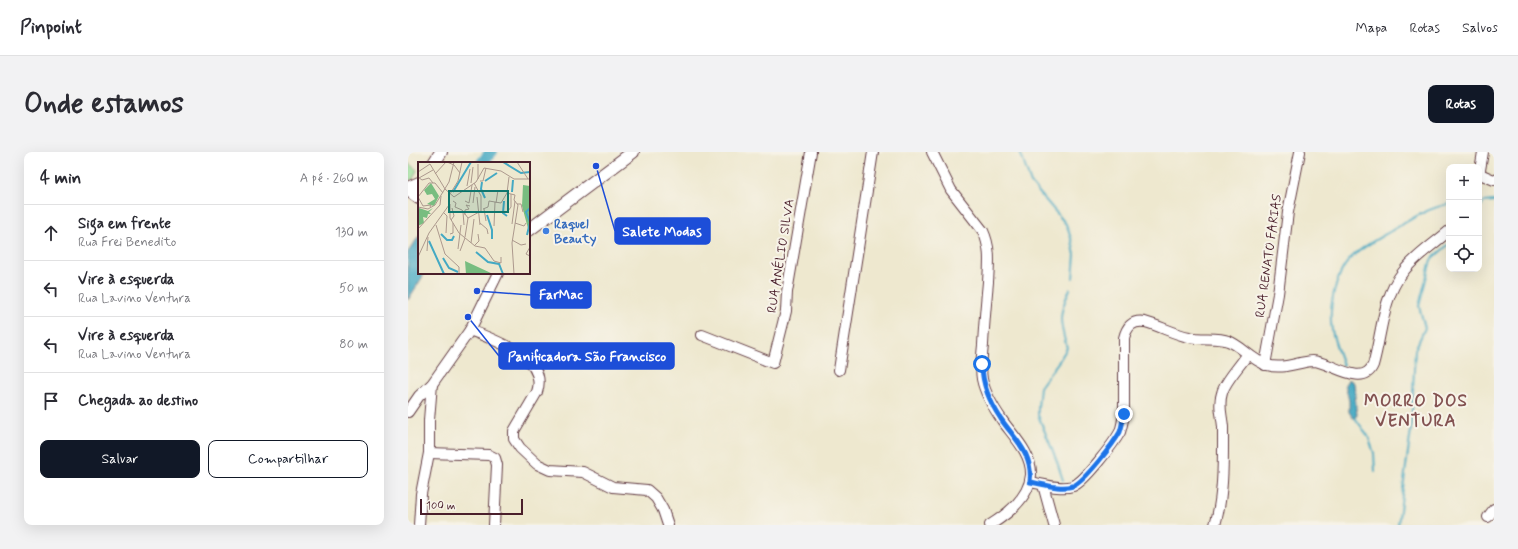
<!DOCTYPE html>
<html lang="pt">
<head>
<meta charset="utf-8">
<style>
	:root { --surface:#fff; --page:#f2f2f3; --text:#2b2b33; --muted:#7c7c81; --line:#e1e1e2; --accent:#111827 }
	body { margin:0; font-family:Mynerve,sans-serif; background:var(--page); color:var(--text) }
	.controls { position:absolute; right:12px; top:12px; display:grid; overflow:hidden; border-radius:8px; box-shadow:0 4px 16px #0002 }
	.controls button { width:36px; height:36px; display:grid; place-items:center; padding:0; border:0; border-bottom:1px solid var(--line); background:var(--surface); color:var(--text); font:20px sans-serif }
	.scale { position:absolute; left:12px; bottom:10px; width:103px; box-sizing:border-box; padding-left:4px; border:2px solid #4a1f2b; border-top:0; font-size:11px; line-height:14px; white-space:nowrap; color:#4a1f2b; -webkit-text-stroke:3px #f7f3e8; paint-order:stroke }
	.stop { position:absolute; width:12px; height:12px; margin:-9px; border:3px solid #1a73e8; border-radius:50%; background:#fff }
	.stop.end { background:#1a73e8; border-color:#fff; box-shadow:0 1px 4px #0008 }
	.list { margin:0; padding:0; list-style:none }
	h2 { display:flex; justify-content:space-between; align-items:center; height:52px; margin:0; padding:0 16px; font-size:17px }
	h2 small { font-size:13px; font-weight:400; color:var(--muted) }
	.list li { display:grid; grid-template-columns:26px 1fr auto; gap:12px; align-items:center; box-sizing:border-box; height:56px; padding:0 16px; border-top:1px solid var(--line) }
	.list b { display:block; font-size:15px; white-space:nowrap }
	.list p { margin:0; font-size:13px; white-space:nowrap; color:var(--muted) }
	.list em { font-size:13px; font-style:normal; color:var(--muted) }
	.actions { display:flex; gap:8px; padding:12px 16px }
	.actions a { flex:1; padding:9px 0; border:1px solid var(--accent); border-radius:8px; text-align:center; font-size:14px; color:var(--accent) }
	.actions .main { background:var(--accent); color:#fff }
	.icon { flex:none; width:22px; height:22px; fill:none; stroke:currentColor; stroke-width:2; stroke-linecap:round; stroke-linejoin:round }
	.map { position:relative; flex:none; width:1086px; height:373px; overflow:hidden; border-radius:8px }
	header { display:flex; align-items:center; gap:24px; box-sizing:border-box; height:56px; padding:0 20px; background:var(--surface); border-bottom:1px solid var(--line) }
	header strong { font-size:19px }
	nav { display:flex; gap:22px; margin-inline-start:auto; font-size:14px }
	.intro { display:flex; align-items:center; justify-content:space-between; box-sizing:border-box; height:96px; padding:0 24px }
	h1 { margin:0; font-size:28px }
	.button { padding:10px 18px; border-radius:8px; background:var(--accent); color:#fff; font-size:14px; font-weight:700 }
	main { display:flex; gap:24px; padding:0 24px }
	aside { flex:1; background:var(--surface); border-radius:8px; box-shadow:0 4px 16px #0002 }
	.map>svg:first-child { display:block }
</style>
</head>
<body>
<header>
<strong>Pinpoint</strong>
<nav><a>Mapa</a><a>Rotas</a><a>Salvos</a></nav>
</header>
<div class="intro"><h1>Onde estamos</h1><a class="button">Rotas</a></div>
<main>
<aside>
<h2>4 min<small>A pé · 260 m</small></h2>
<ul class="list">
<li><svg class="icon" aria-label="ahead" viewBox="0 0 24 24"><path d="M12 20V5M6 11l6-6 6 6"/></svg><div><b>Siga em frente</b><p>Rua Frei Benedito</p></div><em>130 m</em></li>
<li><svg class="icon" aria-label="left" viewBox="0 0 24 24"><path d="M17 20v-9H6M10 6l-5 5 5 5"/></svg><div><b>Vire à esquerda</b><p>Rua Lavino Ventura</p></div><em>50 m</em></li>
<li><svg class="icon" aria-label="left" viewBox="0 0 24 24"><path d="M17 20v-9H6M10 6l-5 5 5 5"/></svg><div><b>Vire à esquerda</b><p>Rua Lavino Ventura</p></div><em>80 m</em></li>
<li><svg class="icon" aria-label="arrive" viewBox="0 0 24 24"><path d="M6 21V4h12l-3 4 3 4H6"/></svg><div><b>Chegada ao destino</b></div></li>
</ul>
<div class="actions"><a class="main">Salvar</a><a>Compartilhar</a></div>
</aside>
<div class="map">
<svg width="1086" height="373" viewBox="0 0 1086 373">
	<rect width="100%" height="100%" fill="#f7f3e8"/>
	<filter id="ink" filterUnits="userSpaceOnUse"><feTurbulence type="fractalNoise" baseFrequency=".025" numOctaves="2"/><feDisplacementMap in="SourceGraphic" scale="8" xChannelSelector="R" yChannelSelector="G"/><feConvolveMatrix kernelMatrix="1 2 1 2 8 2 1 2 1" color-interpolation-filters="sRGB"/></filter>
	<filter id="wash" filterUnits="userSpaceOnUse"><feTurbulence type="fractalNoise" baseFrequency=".012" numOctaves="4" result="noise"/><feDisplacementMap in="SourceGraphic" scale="16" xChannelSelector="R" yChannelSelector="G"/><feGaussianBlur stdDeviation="0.9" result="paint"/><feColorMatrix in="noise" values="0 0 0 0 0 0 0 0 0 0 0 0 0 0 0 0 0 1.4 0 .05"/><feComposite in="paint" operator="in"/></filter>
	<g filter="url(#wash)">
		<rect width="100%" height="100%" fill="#eee8cf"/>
		<polygon fill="#95de98" stroke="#707e62" points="0,11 9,18 5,27 0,29"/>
		<g fill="#44a9c3" stroke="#476477">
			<polygon points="11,84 11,121 17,121 0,148 0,100"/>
			<polygon points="941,227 946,231 949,263 947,266 945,266 941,260 941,249 937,232"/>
		</g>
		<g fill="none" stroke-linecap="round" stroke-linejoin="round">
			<g stroke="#44a9c3" stroke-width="2">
				<polyline points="612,0 623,31 658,72 664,89 667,103 665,126"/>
				<polyline points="1071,56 1076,50 1086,49"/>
				<path d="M935,213c-4,-12 -9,-23 -11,-35 -4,-21 3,-54 17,-70 11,-12 28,-21 42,-29 19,-11 36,-23 58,-27"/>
				<polyline points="947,266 960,284 966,301 967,319"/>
				<path d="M655,328l-7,-21 -18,-44v-8l2,-20 19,-26 8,-13c-8,-27 -9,-33 3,-59"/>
				<polyline points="990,373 1003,278 1007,198 1017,176 1011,154 1023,108 1041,92"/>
			</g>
			<polyline stroke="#44a9c3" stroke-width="12" points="74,11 83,0"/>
		</g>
	</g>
	<g filter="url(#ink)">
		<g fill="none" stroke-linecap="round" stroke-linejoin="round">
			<defs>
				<g id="minor">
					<path d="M524,0l19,38 32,41c8,17 6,33 5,51 -2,21 -4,42 -5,63 -1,11 -3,23 -1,34 3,15 11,28 20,41 11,16 30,33 29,55 -2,22 -23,39 -41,50"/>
					<polyline points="1072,22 1086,28"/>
					<polyline points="1071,24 1075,0"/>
					<path d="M62,178c23,10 79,27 67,62l-23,39v8l6,9 17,16 13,6 33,2 30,15 34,3 9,8 7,12 5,15"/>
					<polyline points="294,183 365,211 378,159 379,140 403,0"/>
					<polyline points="857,213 870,142 880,60 892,0"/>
					<polyline points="431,218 465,0"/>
					<polyline points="0,260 11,244 24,232 62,178 90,121"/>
					<polyline points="21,301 81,303 87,306 89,313 86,373"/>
					<path d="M622,330c13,2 30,8 43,4 11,-4 41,-43 47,-54 2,-6 3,-12 4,-18v-76c3,-12 9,-18 21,-16 15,4 29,12 44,15 12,3 29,0 39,4 13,4 23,19 39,24 16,5 30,-3 46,-4 16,0 50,28 60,4 9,-31 9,-67 30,-93 12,-16 31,-28 46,-41"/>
					<polyline points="635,333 646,373"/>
					<polyline points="1080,365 1086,357"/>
					<polyline points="11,373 13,342 21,301 21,268 24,232"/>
					<path d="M807,373c9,-31 8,-66 8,-98 -1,-12 -5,-22 -1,-34 3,-12 18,-27 25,-38"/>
				</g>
				<g id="major">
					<polyline points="26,11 33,0"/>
					<polyline points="0,36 11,31"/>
					<polyline points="0,38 11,46"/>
					<polyline points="121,78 225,0"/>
				</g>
			</defs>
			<use href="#minor" stroke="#633d44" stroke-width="12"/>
			<use href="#major" stroke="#633d44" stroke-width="14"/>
			<use href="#minor" stroke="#fff" stroke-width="10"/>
			<use href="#major" stroke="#fff" stroke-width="12"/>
		</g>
	</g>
	<g fill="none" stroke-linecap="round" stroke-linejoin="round" filter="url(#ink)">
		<path stroke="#1a73e8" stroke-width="5" d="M574,212c0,21 8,38 19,55 15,22 32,34 29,63 13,2 30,8 43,4 11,-4 41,-43 47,-54 2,-6 3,-12 4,-18"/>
	</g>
	<circle fill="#3f7fe0" stroke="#f7f3e8" stroke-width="1.5" cx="138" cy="79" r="4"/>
	<g text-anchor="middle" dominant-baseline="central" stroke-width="4" stroke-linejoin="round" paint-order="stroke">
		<g font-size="13" font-weight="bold" fill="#366cbe" stroke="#f7f3e8" text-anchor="start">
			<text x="146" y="72">Raquel<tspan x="146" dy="15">Beauty</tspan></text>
		</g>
		<g font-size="13" fill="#4a1f2b" stroke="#f7f3e8">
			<text transform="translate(373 104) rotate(-81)">RUA ANÉLIO SILVA</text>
			<text transform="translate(861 104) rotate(-82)">RUA RENATO FARIAS</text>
		</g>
		<g font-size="17" font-weight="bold" letter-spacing="1" fill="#835251" stroke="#f7f3e8">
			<text x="1008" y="249">MORRO DOS<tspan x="1008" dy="20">VENTURA</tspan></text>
		</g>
	</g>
	<g transform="translate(10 10)">
		<rect width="112" height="112" fill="#eee8cf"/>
		<path d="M13,21l8,13 -5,10 -7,-2 8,-5 -3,-5 -5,1 -3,-5zM105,23l7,1v50l-8,-30zM1,46l9,3 5,-3 -4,4 2,2h-3l-1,4 -4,-1 1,6 -6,3zM47,99l28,13h-27z" fill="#78bd80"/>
		<path fill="none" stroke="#44a9c3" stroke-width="2" d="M85,0l18,11 9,-1M67,19l12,-8M64,20l-1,7 4,9M35,30l18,-30M94,30l1,-12M86,39l-1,12 4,3M69,53l5,15v9M23,72l6,6h5l2,-4M109,73l3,-13 -4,-10 4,-4M11,79l15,33M58,90l12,10 11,2 4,10M25,96l6,10 9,4"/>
		<path fill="none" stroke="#ac988d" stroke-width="1" d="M29,0l7,3 6,8M99,0l11,17M0,10l12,-8 15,25M17,12l11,-12M0,15l4,3 7,-2 4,5M1,16l14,-8M60,17v-15M62,19h3l3,-13M17,21l8,10M53,21l2,-16M49,24l3,-17M27,27l9,8 22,-15 8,-14 17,3 13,8h16M89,31l8,2 -1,5 4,5 -6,38 2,31M32,32l8,-13 4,-19M0,35l11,-14h6M0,35l5,9 8,-1 -1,2M59,35l3,28M35,39l3,2 -1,4 7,3 6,8 13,-7v-15l-7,-13M47,39l4,2 3,-18M55,41l2,-16M78,41l2,-13M32,42v14l9,15 16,13 10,2 9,13 7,2v-6M99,42h4l2,8M0,45l10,2 7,-4 14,-23 5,-20M65,47l5,-2 1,-6 12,2 6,-10 2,-16M66,47l2,12M90,49l3,-4v-13M45,50l1,13M26,51l3,3 -1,17M47,53v-5l4,-1 -3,-4 4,1M33,58l3,-4 -2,-8M62,61l7,6 1,5M97,61l9,3 2,-3M94,62l3,-23M18,63l9,29 14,13v6M76,64l1,-24M0,67l22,-24 1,-9M32,72l3,-1v-10M47,75l3,-19M94,78l9,5 5,-1M53,81l3,-24M56,84l5,-5 -1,-7M112,85l-4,7 4,2M40,87l3,-24M9,89l1,-14M42,89l5,-13M0,95l11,-24 20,-28"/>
		<path fill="#0f766e" fill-opacity="0.15" stroke="#0f766e" stroke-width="2" d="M31,29h59v21h-59z"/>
		<rect width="112" height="112" fill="none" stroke="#4a1f2b" stroke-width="2"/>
	</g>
	<path fill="none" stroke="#1d4ed8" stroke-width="1.5" d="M188 14L207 79M69 139L123 143M60 165L91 204"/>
	<g fill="#1d4ed8" stroke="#f7f3e8" stroke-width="1.5">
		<circle cx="188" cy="14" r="4"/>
		<circle cx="69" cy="139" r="4"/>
		<circle cx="60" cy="165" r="4"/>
	</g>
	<g fill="#1d4ed8" stroke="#1d4ed8" stroke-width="1.5">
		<rect x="207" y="66" width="95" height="26" rx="4"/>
		<rect x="123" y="130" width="60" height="26" rx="4"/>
		<rect x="91" y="191" width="175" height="26" rx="4"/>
	</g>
	<g font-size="14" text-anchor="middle" font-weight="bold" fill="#fff">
		<text x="254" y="84">Salete Modas</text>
		<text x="153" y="147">FarMac</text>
		<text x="179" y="209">Panificadora São Francisco</text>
	</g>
</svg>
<div class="controls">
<button>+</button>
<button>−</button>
<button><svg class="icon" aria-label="locate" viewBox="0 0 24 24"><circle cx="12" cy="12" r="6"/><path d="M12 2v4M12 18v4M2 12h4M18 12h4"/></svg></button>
</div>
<div class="scale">100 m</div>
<div class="stop" style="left:574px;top:212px"></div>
<div class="stop end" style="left:716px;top:262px"></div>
</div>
</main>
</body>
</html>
